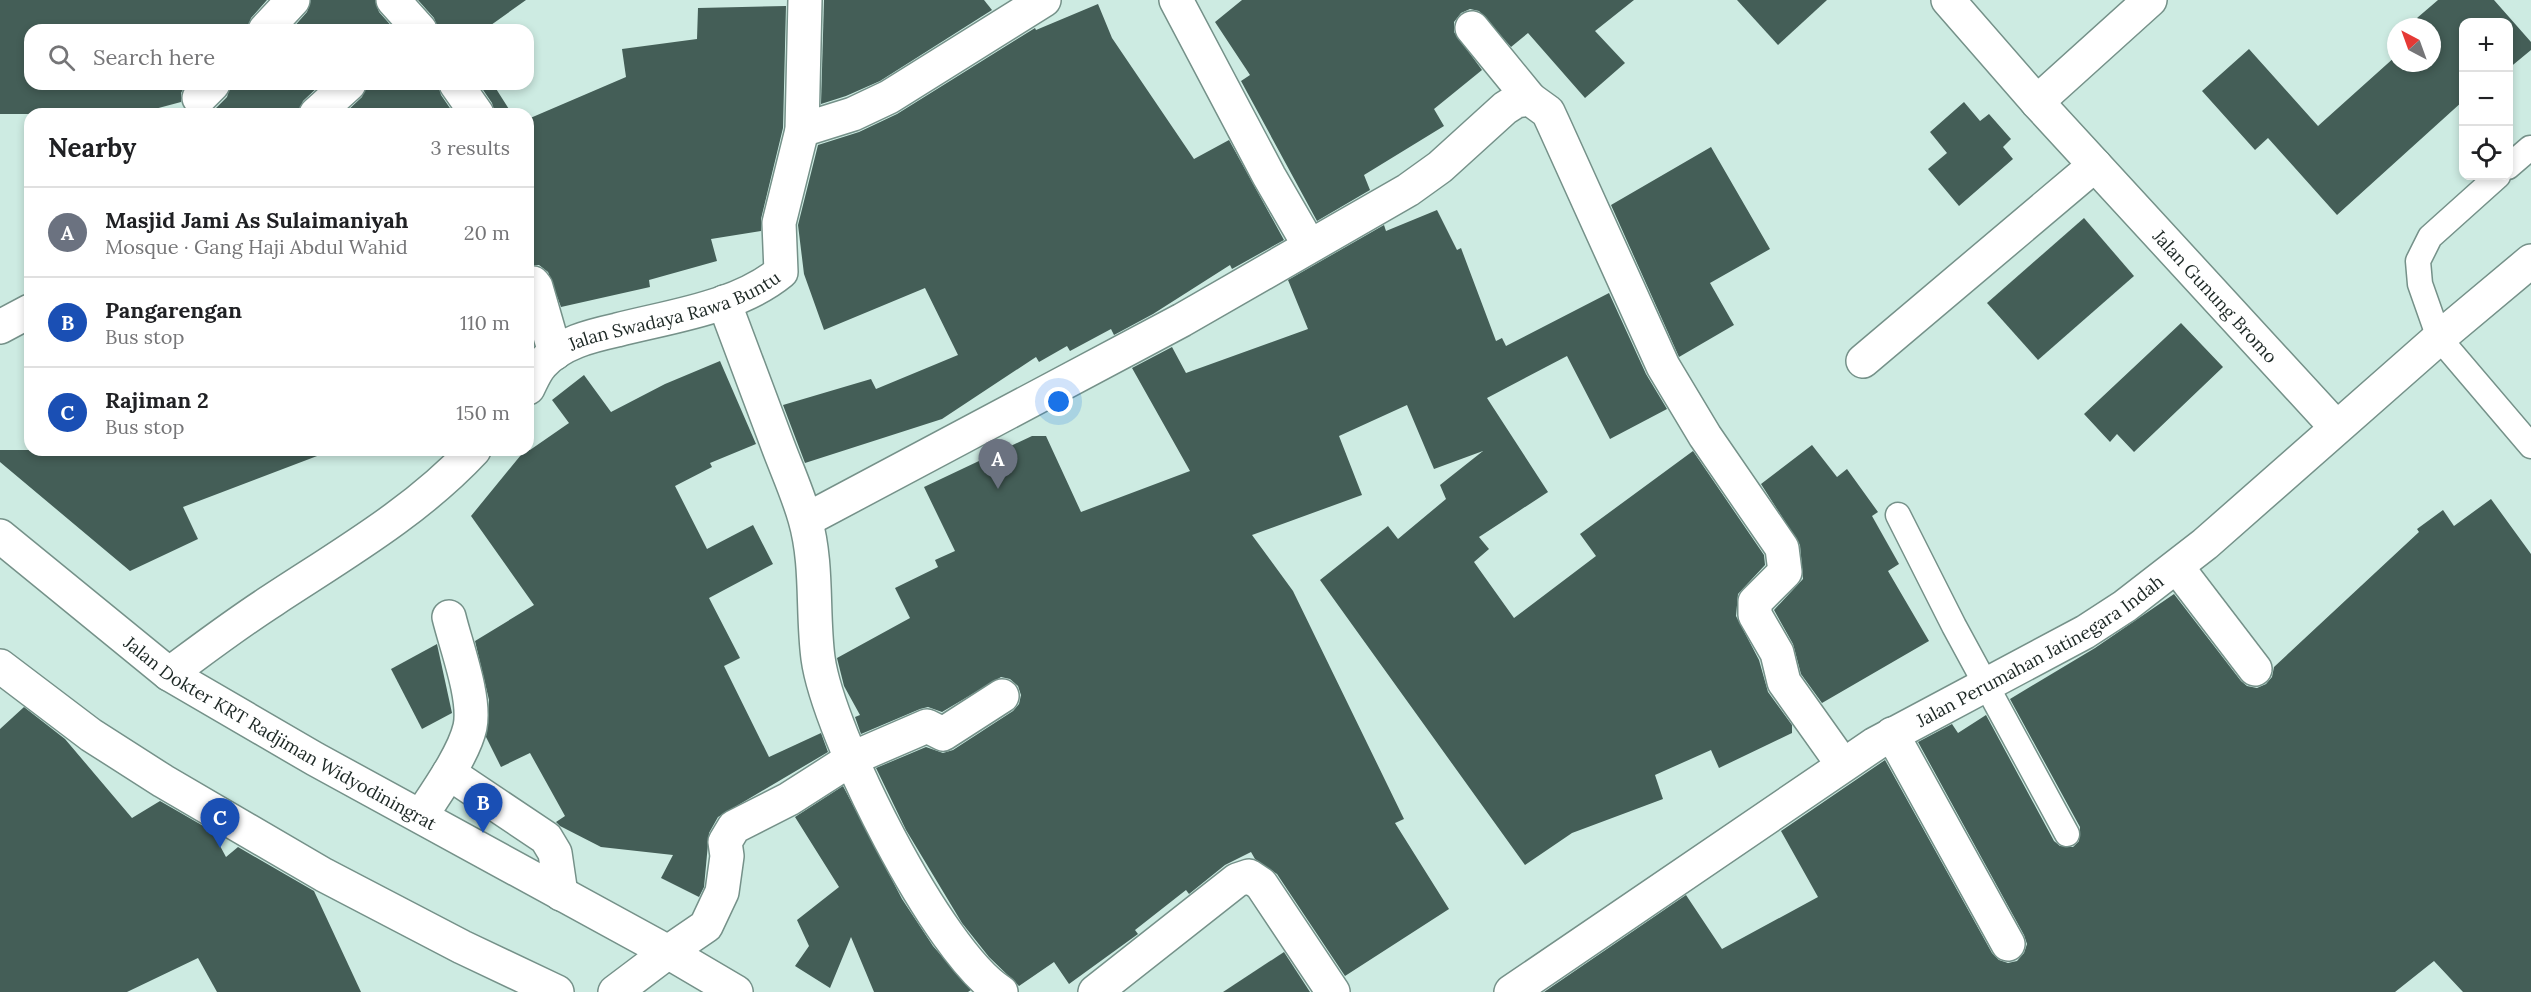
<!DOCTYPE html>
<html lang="en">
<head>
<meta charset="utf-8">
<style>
	:root { --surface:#fff; --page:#f6f6f6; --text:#202124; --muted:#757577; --line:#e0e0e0; --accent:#0b8043 }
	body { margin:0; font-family:Lora,serif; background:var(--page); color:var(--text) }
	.controls { position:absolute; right:18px; top:18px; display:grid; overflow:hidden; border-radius:12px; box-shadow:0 3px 9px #0003 }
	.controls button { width:54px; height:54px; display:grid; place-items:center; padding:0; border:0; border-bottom:2px solid var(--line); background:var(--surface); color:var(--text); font:30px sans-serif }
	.compass { position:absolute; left:2387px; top:18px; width:54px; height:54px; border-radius:50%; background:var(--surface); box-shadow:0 3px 9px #0003; rotate:319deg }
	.you { position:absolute; left:1059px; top:402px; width:21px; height:21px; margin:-15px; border:4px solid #fff; border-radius:50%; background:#1a73e8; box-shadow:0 0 0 9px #1a73e833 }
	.badge { display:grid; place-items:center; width:39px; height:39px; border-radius:50%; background:var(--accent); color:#fff; font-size:20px; font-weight:700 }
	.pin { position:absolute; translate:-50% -50px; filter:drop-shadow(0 2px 3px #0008) }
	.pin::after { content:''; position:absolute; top:32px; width:21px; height:18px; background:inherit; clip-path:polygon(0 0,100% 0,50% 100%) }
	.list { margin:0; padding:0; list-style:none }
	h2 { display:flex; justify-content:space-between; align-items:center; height:78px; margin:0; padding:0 24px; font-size:26px }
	h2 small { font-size:20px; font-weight:400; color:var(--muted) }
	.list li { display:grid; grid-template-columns:39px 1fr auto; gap:18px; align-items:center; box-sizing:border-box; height:90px; padding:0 24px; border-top:2px solid var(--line) }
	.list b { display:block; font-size:22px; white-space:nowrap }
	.list p { margin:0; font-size:20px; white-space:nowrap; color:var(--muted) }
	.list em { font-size:20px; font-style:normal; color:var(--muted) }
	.icon { flex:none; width:33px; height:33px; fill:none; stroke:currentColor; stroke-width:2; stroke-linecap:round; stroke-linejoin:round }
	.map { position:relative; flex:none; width:2531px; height:992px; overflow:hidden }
	.search { position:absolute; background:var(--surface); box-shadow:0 3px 9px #0003; left:24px; top:24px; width:510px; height:66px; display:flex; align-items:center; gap:15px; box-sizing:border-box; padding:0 21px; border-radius:18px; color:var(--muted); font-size:22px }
	.panel { position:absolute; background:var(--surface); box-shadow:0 3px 9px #0003; left:24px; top:108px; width:510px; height:348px; border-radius:18px }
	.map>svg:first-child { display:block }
</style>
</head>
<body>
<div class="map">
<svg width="2531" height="992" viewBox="0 0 2531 992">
	<rect width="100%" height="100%" fill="#cdebe2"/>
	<g fill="#445e57">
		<polygon points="0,0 267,0 251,18 247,30 30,30 30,84 186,84 181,93 181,102 136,114 0,114"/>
		<polygon points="311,0 375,0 379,12 395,30 291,30 307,12"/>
		<polygon points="418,0 526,0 484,30 438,30 434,18"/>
		<polygon points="824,0 984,0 992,10 880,81 846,96 821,104"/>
		<polygon points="1242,0 1634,0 1595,31 1625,63 1585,98 1528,33 1511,47 1479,11 1470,9 1461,13 1454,22 1454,32 1482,70 1434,109 1444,126 1364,175 1370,190 1317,221 1241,81 1250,75 1215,22"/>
		<polygon points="1737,0 1827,0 1778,45"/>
		<polygon points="2438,0 2494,0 2531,42 2531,50 2508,69 2508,22 2463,22 2463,101 2337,215 2268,138 2255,150 2202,91 2249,49 2318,126 2396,56 2396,63 2432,63 2432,27 2426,27 2417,18"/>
		<polygon points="1098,4 1112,38 1194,159 1229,140 1284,240 1232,269 1230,265 1153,314 1114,335 1111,329 1070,351 1067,346 1039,362 1036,357 942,419 805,463 783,405 871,379 876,389 958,355 925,288 824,330 804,274 798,225 818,145 859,132 897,114 1035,28 1036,30"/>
		<polygon points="786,6 783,128 761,219 761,231 711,239 717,261 649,280 650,287 561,307 548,272 539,265 528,265 528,119 626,77 622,49 697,39 698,8"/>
		<polygon points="231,84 321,84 303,101 298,114 216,114 213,111 227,97"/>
		<polygon points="367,84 438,84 441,95 454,114 344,114 362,97"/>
		<polygon points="479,84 493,84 512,114 495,114 492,103"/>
		<polygon points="1964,102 1980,121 1989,114 2011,139 2003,147 2013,159 1959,206 1928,169 1947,153 1930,132"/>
		<polygon points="1711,147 1770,249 1710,283 1734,325 1679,357 1611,205"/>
		<polygon points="1437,210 1457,250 1461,248 1496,341 1502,338 1506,346 1609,293 1646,374 1667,409 1610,439 1567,356 1487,398 1548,492 1479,537 1489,549 1474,562 1514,618 1596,556 1580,534 1693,451 1764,555 1765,565 1738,594 1736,616 1759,660 1768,692 1792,725 1792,733 1719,768 1711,750 1655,775 1663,799 1572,833 1525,865 1320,580 1388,526 1398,539 1446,499 1440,485 1483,451 1434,469 1407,405 1339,436 1362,495 1252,535 1293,591 1404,819 1395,823 1449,909 1345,976 1277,874 1255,859 1251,852 1225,865 1189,894 1186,890 1135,930 1138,934 1069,984 1054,962 1019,986 989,957 962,923 906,830 876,768 926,747 943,753 953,750 1013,711 1019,704 1021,695 1018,686 1010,679 1001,677 942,712 928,707 920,709 861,734 855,717 860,715 844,686 837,658 910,618 895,588 938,567 935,560 955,551 924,487 1032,436 1046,436 1081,512 1190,471 1132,368 1172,347 1186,373 1308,329 1288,280 1384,225 1386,231"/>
		<polygon points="2084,218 2134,276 2038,360 1987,303"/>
		<polygon points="2181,323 2223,367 2134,452 2117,434 2110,442 2084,414"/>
		<polygon points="720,361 756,444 710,463 712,467 675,486 707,549 753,525 773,564 709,598 740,658 724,666 769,757 821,733 828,752 718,817 709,833 704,887 699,897 661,878 673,855 601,847 560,826 556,822 565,816 530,753 501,767 486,737 489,700 475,641 534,605 471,516 525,450 530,450 569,423 552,400 584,375 611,412 665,384"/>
		<polygon points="1812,445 1837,477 1847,469 1878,512 1872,516 1899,564 1888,571 1929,641 1822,703 1801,674 1793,644 1774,610 1803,579 1800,545 1761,484"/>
		<polygon points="0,450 324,450 325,453 183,507 198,539 130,571 0,462"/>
		<polygon points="2491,499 2531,554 2531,992 2463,992 2434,961 2395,992 1544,992 1686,895 1722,949 1818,897 1781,831 1885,760 1992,953 1999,960 2008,963 2017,961 2024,953 2027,944 2024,935 1918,742 1952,724 1958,733 1986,715 2054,841 2060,846 2073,847 2079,841 2080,827 2010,699 2095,648 2174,594 2241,681 2247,686 2257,688 2266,684 2272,677 2274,667 2419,532 2417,529 2443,510 2454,526"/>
		<polygon points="437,644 452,713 422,729 391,669"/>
		<polygon points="24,707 65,739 132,818 160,801 212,831 226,857 238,847 314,891 361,992 217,992 198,958 127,992 0,992 0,729"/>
		<polygon points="843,786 902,899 933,946 971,990 968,992 874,992 851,937 830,988 795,966 809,946 797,920 839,887 795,817"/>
		<polygon points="1284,952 1310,992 1223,992"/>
	</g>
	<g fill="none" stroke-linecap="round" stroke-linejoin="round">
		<defs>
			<g id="service">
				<polyline points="2508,167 2530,148"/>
				<polyline points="2498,176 2430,237 2418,261 2420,284 2439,338 2531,446"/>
				<polyline points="1898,515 1954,626 2067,834"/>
			</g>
			<g id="minor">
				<polyline points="393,0 420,30"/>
				<polyline points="1176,0 1269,176 1309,245"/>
				<path id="s1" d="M1948,0l89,102 299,325"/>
				<polyline points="1472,28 1530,99"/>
				<polyline points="265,30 293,0"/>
				<polyline points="456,84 477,114"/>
				<polyline points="199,98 213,84"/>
				<polyline points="2037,102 2150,0"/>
				<polyline points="316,114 349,84"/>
				<polyline points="802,130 853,114 889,97 1044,0"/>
				<polyline points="528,284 533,283 536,287 555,353"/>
				<path d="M724,302c18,48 36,96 54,144 9,24 20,48 27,73 13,45 7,93 13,139 10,75 120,295 183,334"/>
				<polyline points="0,327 30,311"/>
				<polyline points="1863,361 2095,165"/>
				<path id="s2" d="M528,388c4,-8 8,-18 14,-24 19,-21 48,-28 75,-34 54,-14 120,-22 164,-58l-2,-49 23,-93 3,-130"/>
				<polyline points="806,520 1182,320 1408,190 1440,167 1505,108 1516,101 1530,99 1548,112 1554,125 1663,366 1705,436 1782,548 1785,572 1755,602 1755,615 1777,653 1784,682 1843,765"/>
				<polyline points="2177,567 2255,669"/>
				<path d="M169,674c34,-25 68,-51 104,-74 70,-46 143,-88 201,-150"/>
				<polyline points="1892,734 2008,944"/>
				<polyline points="449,773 546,838 555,853 561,894"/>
				<path d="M421,816c15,-23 43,-62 49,-89 6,-29 -14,-81 -21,-110"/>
				<polyline points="668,952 706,926 722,892 727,856 725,842 734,827 789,799 853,758 927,726 943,734 1002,696"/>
				<polyline points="1095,992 1237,880 1249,876 1261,884 1333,992"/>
				<path id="s3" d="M1511,992l364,-248 210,-112 40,-26 80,-62 234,-206 92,-77"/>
			</g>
			<g id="primary">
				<path id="s4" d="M0,536l169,138 146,85 353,193 68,40"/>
				<polyline points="0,666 91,735 163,781 324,875 462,947 557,992"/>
				<polyline points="615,992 668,952"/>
			</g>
		</defs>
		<use href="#service" stroke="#759189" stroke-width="27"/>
		<use href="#minor" stroke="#759189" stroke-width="36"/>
		<use href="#primary" stroke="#759189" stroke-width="36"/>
		<use href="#service" stroke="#fff" stroke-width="24"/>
		<use href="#minor" stroke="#fff" stroke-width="33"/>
		<use href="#primary" stroke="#fff" stroke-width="33"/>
	</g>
	<g text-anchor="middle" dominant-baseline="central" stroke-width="6" stroke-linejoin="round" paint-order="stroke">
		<g font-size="18" fill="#1c2724" stroke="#cdebe2">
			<text stroke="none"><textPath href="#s1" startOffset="399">Jalan Gunung Bromo</textPath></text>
			<text stroke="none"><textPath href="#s2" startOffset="172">Jalan Swadaya Rawa Buntu</textPath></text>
			<text stroke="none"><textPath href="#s3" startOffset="630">Jalan Perumahan Jatinegara Indah</textPath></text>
			<text stroke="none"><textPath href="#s4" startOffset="344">Jalan Dokter KRT Radjiman Widyodiningrat</textPath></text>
		</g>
	</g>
</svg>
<div class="controls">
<button>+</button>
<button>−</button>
<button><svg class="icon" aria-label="locate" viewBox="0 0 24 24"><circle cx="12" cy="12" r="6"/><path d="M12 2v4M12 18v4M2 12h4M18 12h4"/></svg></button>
</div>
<svg class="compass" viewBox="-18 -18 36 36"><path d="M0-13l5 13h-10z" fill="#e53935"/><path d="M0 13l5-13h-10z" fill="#757577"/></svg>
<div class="you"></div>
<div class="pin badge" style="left:998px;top:489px;background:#6b7280">A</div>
<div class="pin badge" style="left:483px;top:833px;background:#1a4fb4">B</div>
<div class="pin badge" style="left:220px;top:848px;background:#1a4fb4">C</div>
<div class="search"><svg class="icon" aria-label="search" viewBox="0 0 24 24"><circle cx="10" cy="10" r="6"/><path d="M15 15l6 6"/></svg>Search here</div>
<section class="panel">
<h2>Nearby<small>3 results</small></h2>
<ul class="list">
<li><span class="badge" style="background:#6b7280">A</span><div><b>Masjid Jami As Sulaimaniyah</b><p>Mosque · Gang Haji Abdul Wahid</p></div><em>20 m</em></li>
<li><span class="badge" style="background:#1a4fb4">B</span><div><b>Pangarengan</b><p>Bus stop</p></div><em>110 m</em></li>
<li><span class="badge" style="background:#1a4fb4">C</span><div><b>Rajiman 2</b><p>Bus stop</p></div><em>150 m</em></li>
</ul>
</section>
</div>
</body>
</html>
